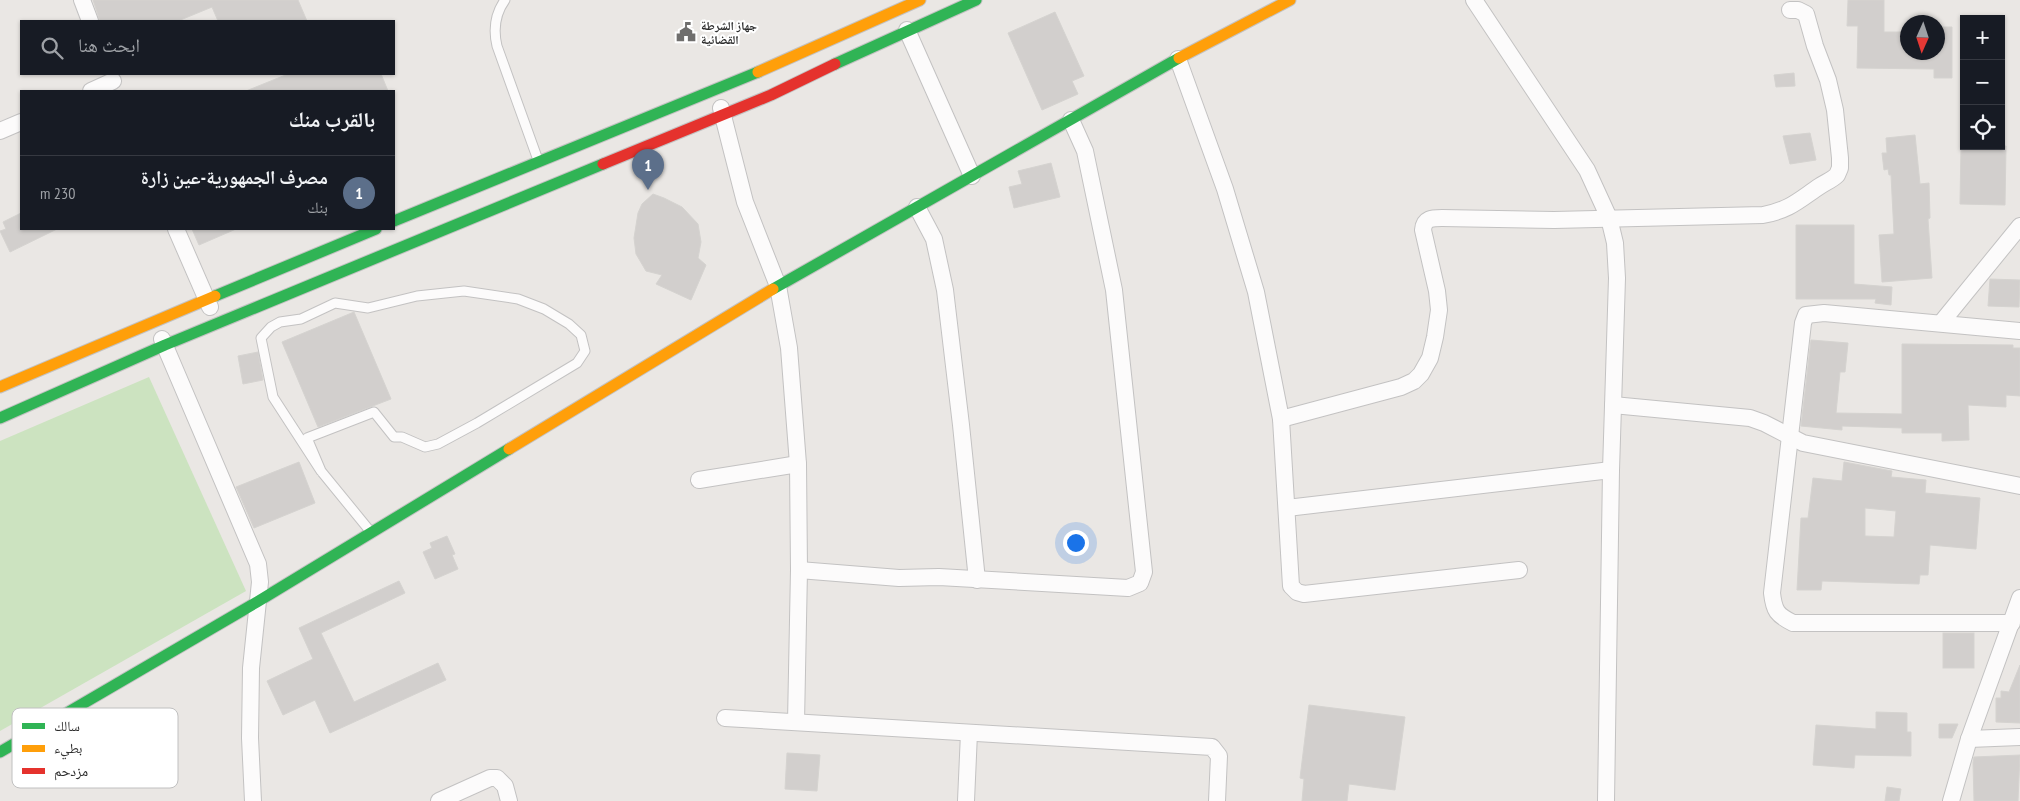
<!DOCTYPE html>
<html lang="ar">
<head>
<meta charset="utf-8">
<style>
	:root { --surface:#171b24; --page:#20242c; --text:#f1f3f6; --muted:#9ea1a6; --line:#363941; --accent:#6f6e6d }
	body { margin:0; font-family:"PT Sans Narrow","Noto Naskh Arabic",sans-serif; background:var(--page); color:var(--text); direction:rtl }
	.controls { position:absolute; right:15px; top:15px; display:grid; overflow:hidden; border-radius:0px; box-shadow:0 1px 4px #0004 }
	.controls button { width:45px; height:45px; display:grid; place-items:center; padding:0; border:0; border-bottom:1px solid var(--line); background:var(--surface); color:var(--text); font:25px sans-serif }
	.compass { position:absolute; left:1900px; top:15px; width:45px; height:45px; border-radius:50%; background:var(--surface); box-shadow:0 1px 4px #0004; rotate:183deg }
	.you { position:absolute; left:1075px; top:542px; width:18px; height:18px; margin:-12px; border:4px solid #fff; border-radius:50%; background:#1a73e8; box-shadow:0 0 0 8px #1a73e833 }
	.badge { display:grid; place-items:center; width:32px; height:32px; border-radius:50%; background:var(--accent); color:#fff; font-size:16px; font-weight:700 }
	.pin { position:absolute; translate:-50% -41px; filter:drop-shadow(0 1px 2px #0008) }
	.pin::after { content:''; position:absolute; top:26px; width:18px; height:15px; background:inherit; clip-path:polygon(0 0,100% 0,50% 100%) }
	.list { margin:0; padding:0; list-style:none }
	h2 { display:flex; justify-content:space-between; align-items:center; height:65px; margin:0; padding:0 20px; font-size:21px }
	h2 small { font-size:16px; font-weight:400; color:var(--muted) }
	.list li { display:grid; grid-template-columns:32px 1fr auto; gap:15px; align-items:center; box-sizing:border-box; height:75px; padding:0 20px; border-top:1px solid var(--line) }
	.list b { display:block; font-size:19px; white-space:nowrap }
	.list p { margin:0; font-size:16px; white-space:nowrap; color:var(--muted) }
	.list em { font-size:16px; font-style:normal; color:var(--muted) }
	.icon { flex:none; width:28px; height:28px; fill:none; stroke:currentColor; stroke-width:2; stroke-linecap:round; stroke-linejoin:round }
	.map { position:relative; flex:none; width:2020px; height:801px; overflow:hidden; direction:ltr }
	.search { position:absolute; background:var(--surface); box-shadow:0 1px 4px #0004; left:20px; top:20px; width:375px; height:55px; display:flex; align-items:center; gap:12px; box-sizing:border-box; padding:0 18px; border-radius:0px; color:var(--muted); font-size:19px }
	.panel { position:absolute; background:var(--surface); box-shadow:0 1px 4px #0004; left:20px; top:90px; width:375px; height:140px; border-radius:0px; direction:rtl }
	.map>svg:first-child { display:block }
</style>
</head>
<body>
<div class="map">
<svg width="2020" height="801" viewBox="0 0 2020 801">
	<rect width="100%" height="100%" fill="#eae7e4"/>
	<polygon fill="#cce3c0" points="149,377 246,591 0,731 0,441"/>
	<g fill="#d2cfcd" stroke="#d5d3d0" fill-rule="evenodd">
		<polygon points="93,0 298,0 307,21 218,21 212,7 178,21 100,21"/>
		<polygon points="1848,0 1884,0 1884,32 1908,32 1908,52 1938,52 1938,27 1952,27 1952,78 1934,78 1934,69 1857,68 1858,26 1847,26"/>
		<polygon points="1055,12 1084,76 1072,81 1078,94 1042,110 1008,33"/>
		<polygon points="1794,73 1795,86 1776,87 1774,75"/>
		<polygon points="288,74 381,74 388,91 246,91"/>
		<polygon points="1810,133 1816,160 1790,164 1783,136"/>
		<polygon points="1915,135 1920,184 1929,183 1930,218 1928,219 1932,278 1882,282 1879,235 1894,234 1891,175 1889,175 1888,169 1884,170 1882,153 1887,153 1886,138"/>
		<polygon points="1961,146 2006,146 2005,205 1960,204"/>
		<polygon points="1051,163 1060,197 1014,208 1009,187 1022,184 1018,171"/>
		<polygon points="653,194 664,198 682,207 698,224 701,242 698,258 706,265 691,300 656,284 662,275 646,271 636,254 634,238 638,213 642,204"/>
		<polygon points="21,213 21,229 57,229 10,252 0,231 6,229 3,222"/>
		<polygon points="1796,225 1854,225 1854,284 1892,287 1891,305 1875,303 1876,299 1796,299"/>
		<polygon points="192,229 236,229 199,245"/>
		<polygon points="1990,279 2020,280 2019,307 1988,306"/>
		<polygon points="354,312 391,399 318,427 282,342"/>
		<polygon points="1811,340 1848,343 1845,372 1840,372 1836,413 1902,414 1902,344 2013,345 2013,348 2020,348 2020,396 2006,395 2006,407 1968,405 1969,440 1942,441 1942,433 1902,433 1902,428 1842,426 1842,430 1801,426"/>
		<polygon points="258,352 263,380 243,384 238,356"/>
		<polygon points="299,462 315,503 254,528 236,487"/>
		<path d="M1844,462l48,9 -1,6 35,3 -1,13 55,5 -4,51 -46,-4 -2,30h-8l-1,9 -97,-3 -1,9h-24l4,-72h7l5,-40 29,3zM1865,508l31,3 -2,26 -29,-1z"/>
		<polygon points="447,536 455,554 452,555 458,569 435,579 423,552 432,548 430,543"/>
		<polygon points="399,581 405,593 321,633 354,702 438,663 446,680 330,733 315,700 283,715 267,681 313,659 299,628"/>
		<rect x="1943" y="633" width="31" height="35"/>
		<polygon points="2020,665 2020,723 1996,722 1996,698 2001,698 2001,691 2009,692"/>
		<polygon points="1309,705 1405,717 1395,790 1349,784 1347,801 1302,801 1304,779 1300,778"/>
		<polygon points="1876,712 1907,713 1907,732 1911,732 1911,756 1855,755 1854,768 1813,765 1816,725 1876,729"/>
		<polygon points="1939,724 1958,724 1952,738 1939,738"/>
		<polygon points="787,753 820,755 817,791 785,789"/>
		<polygon points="2020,755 2018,801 1974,801 1973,763 1974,757"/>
		<polygon points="1887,787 1901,789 1899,801 1885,801"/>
	</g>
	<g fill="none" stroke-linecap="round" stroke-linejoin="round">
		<defs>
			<g id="lane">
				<path d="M505,0c-10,14 -12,29 -8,46l41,114"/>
				<polyline points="321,471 307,438 374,412 394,437 402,437 425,447 438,444 477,423 577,363 585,351 581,335 569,324 544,309 518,299 464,291 417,296 368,308 335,303 301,319 280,322 271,327 261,338 273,397 321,471 370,531"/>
			</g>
			<g id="street">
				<polyline points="82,0 90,21"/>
				<polyline points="1474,0 1587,170 1609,218 1615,243 1617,278 1611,470 1606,801"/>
				<polyline points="907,30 972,176"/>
				<polyline points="1178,59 1225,189 1256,292 1281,419 1291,586 1297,592 1304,594 1519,570"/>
				<polyline points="91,91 113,81"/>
				<polyline points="721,108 745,202 778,286 789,348 798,464 799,570 796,722"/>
				<polyline points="0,131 21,122"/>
				<polyline points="917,207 934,239 945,290 961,425 977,580"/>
				<polyline points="176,229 210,307"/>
				<polyline points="1941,323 2020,226"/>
				<polyline points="162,339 258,564 260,582 251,668 250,738 253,801"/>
				<polyline points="1613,405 1750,418 1764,423 1803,443 2020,486"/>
				<path d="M1281,419l120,-32 13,-6 7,-7 9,-16 5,-21 4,-27 -2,-19 -14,-61c1,-12 9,-12 19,-12l112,2 209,-5c27,-5 36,-15 57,-29 6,-4 12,-6 17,-11l3,-7v-10l-5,-48 -7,-30 -13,-34 -9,-32 -8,-4h-8"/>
				<polyline points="699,480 798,464"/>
				<polyline points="1287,508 1611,470"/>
				<polyline points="799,570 899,578 939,577 1128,588 1140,583 1144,572 1114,290 1085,151 1071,120"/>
				<path d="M2012,623h-219c-16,-8 -19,-12 -21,-30l31,-270 3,-8 18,-2 196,18"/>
				<polyline points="725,718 1212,747 1219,756 1217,801"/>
				<polyline points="1969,739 2020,737"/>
				<polyline points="439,801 490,778 497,778 505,786 509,801"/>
				<polyline points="966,801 969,733"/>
				<polyline points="1951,801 1969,739 2020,598"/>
			</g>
			<g id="fast">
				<polyline points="835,64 976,0"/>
				<polyline points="394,221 758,72"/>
				<polyline points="773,289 1179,58"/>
				<polyline points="215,296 376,229"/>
				<polyline points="0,418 165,345 603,164"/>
				<polyline points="0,752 257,602 509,449"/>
			</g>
			<g id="slow">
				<polyline points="1179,58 1290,0"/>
				<polyline points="758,72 920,0"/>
				<polyline points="0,387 215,296"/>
				<polyline points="509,449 773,289"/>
			</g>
			<polyline id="jam" points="603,164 771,95 835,64"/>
		</defs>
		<use href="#lane" stroke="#c3c2c2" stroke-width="11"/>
		<use href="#street" stroke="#c3c2c2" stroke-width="18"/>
		<use href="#fast" stroke="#c3c2c2" stroke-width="13"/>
		<use href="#slow" stroke="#c3c2c2" stroke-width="13"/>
		<use href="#jam" stroke="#c3c2c2" stroke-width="13"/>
		<use href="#lane" stroke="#fcfbfb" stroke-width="9"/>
		<use href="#street" stroke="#fcfbfb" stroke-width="16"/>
		<use href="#fast" stroke="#30b455" stroke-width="11"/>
		<use href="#slow" stroke="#ff9f0a" stroke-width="11"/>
		<use href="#jam" stroke="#e5322d" stroke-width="11"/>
	</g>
	<defs>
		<symbol id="civic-bare" viewBox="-9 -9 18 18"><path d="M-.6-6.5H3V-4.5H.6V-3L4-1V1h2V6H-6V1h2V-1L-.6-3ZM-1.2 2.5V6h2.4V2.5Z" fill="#6f6e6d" stroke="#fff" stroke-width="2.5" paint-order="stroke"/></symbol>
	</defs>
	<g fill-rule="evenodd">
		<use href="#civic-bare" x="672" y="18" width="28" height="28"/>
	</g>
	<g text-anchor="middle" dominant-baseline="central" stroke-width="4" stroke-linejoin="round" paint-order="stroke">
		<g font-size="12" font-weight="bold" fill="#2d2d2d" stroke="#fff" text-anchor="start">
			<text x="701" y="25">جهاز الشرطة<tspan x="701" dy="14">القضائية</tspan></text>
		</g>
	</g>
	<rect x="12" y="708" width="166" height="80" rx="8" fill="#fff" stroke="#c0c0c0" stroke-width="1"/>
	<rect x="22" y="723" width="23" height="6" fill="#30b455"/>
	<rect x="22" y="745" width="23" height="7" fill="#ff9f0a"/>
	<rect x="22" y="768" width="23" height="6" fill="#e5322d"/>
	<g font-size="14" fill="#2d2d2d">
		<text x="54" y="731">سالك</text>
		<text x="54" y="753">بطيء</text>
		<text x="54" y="776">مزدحم</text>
	</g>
</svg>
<div class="controls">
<button>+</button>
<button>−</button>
<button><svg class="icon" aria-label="locate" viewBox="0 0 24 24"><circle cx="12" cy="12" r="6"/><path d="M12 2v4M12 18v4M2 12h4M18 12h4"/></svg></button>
</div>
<svg class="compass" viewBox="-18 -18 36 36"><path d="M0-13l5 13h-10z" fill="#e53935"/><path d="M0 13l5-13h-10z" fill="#9ea1a6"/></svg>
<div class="you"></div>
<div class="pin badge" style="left:648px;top:190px;background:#5c6f8a">1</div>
<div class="search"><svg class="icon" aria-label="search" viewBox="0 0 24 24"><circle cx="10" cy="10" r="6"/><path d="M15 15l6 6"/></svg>ابحث هنا</div>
<section class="panel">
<h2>بالقرب منك<small></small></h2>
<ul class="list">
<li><span class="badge" style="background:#5c6f8a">1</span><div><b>مصرف الجمهورية-عين زارة</b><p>بنك</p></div><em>230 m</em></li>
</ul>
</section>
</div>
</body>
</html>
